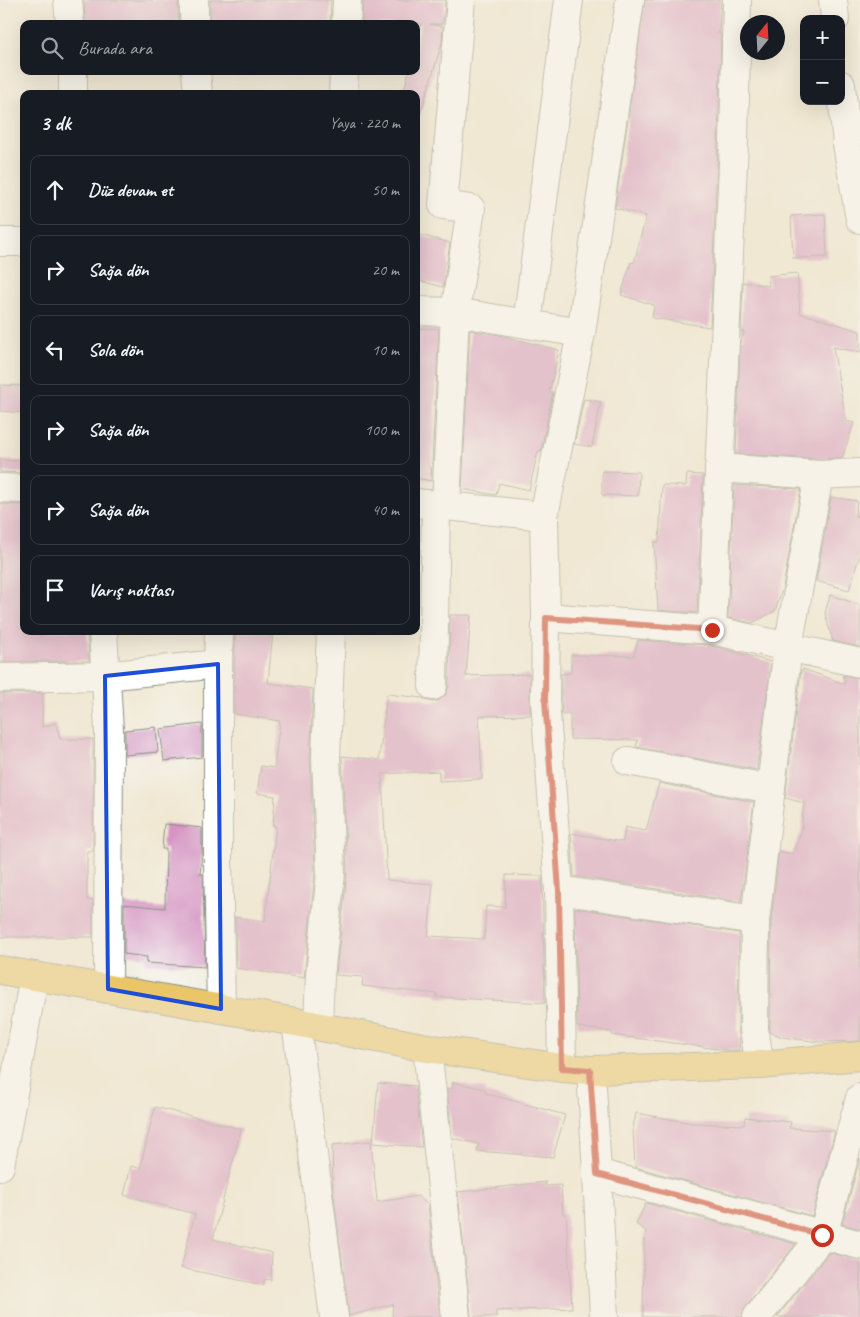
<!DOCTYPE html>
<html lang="tr">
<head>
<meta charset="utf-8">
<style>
	:root { --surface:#171b24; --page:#20242c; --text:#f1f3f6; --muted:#9ea1a6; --line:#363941 }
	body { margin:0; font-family:Caveat,sans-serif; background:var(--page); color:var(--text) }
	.controls { position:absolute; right:15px; top:15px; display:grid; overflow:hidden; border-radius:10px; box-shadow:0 5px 20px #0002 }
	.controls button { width:45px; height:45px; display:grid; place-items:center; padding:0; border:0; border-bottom:1px solid var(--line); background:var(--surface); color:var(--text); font:25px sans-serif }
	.compass { position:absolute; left:740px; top:15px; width:45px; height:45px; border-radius:50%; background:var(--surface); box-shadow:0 5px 20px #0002; rotate:18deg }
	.stop { position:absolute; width:15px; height:15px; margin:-11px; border:4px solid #c8321e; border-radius:50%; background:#fff }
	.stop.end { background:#c8321e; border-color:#fff; box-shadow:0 1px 5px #0008 }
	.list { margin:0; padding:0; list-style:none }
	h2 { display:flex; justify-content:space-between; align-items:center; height:65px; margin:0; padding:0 20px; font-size:21px }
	h2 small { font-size:16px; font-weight:400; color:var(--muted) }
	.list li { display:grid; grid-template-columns:32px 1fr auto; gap:15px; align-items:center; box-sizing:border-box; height:70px; margin:0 10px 10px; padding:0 10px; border:1px solid var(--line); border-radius:10px }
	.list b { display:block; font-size:19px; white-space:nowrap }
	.list em { font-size:16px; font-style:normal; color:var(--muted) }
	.icon { flex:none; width:28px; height:28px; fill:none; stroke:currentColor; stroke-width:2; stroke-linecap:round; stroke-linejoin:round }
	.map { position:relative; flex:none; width:860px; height:1317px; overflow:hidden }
	.search { position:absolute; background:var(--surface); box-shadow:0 5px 20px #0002; left:20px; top:20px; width:400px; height:55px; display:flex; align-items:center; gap:12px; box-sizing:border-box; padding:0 18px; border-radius:10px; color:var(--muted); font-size:19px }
	.panel { position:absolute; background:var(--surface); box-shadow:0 5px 20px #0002; left:20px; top:90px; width:400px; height:545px; border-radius:10px }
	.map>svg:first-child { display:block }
</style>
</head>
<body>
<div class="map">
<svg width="860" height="1317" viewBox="0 0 860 1317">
	<rect width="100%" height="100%" fill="#f6f6f2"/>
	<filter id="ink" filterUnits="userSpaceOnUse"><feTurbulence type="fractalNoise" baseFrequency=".02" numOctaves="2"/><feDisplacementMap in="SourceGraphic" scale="10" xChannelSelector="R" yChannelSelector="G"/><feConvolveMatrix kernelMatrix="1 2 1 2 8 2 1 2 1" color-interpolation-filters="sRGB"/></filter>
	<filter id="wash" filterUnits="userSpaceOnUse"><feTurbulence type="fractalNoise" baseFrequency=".0096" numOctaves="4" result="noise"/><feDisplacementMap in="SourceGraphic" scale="20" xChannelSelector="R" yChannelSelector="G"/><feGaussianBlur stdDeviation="1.12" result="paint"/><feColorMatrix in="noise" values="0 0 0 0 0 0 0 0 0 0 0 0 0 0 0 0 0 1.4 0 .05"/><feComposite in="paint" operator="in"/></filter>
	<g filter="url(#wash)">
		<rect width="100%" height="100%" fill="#f1e8d3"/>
		<g id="blocks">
			<g fill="#d694c3">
				<polygon points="84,0 178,0 178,23 85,24"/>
				<polygon points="210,0 331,0 330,24 210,24"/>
				<polygon points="363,0 445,0 444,15 442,24 430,24 443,27 442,43 416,128 416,94 403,94 409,71 416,71 416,41 421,24 362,24"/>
				<polygon points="645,0 721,0 719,34 721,34 718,141 710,327 652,318 654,305 621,295 631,262 634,263 646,216 615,208"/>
				<polygon points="825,214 827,257 793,258 791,216"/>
				<polygon points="416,234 450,243 443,287 416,280"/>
				<polygon points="797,273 800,313 860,331 860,352 833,347 846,421 854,423 842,458 819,459 736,454 740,345 744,332 741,332 743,282 769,286 768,276"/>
				<polygon points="416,328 439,329 431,481 416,478"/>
				<polygon points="470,330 495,334 559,350 549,392 553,392 541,451 538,451 529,490 499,483 496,495 462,489"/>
				<polygon points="0,385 24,386 24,413 0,411"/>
				<polygon points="584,399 601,402 592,447 574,444"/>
				<polygon points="0,460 24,461 24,473 0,472"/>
				<polygon points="602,471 639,472 638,496 602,495"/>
				<polygon points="687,474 703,475 697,613 658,610 654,542 659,542 662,485 686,486"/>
				<polygon points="734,485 801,489 783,587 775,611 752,623 728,618"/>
				<polygon points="831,497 857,501 855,516 860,516 860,554 849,590 816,581"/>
				<polygon points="0,504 24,505 24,631 87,631 89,661 0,662"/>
				<polygon points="830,595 860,605 860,647 833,641 825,614"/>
				<polygon points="450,615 471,615 466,676 530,674 530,715 479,716 482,779 439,781 439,771 382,774 387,880 433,884 428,936 484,939 486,906 505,907 506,875 542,876 545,1003 436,997 437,994 362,986 363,977 336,975 347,872 342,756 379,760 387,694 423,698 425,700 432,702 440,700 446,694 449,686"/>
				<polygon points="235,631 273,631 268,683 313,689 310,759 315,872 304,978 236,968 235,917 265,921 276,826 273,826 275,796 257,793 261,766 274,768 280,721 234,714"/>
				<polygon points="638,640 710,645 771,662 757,770 636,747 638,740 570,739 570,714 562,714 561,700 561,674 571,673 571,655 634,656"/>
				<polygon points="803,669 845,684 843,675 860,678 860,1041 819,1042 782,1037 770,1032 770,1028 771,921 779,851 792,854 801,832 804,803 785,798 801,670 803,671"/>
				<polygon points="43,693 42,727 56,723 60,739 93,739 93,851 87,851 87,900 93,901 93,937 0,937 0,694"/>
				<polygon points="202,724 202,757 164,761 160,729"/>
				<polygon points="156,727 158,752 125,755 125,730"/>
				<polygon points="659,783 754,802 741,902 574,876 571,833 623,842 625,827 646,831"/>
				<polygon points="164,824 202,828 202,854 200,874 203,874 205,967 146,963 147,957 124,954 124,904 165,908 166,849 162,849"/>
				<polygon points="575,908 739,933 738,1029 740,1041 739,1050 726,1050 612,1035 612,1032 577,1027"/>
				<polygon points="453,1082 485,1089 485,1093 565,1115 553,1157 477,1151 479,1144 452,1138 447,1088 452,1089"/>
				<polygon points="378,1083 415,1086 422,1147 373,1143"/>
				<polygon points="155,1107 241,1129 213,1239 272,1253 271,1280 265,1279 263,1285 181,1268 195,1214 124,1195 131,1166 140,1168"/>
				<polygon points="636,1113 692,1123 744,1125 745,1117 791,1122 789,1128 835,1131 812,1216 635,1167 633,1128"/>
				<polygon points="371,1141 377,1202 418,1196 428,1205 440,1317 392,1317 393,1304 349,1316 333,1189 332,1145"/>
				<polygon points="860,1158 860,1229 842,1224"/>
				<polygon points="546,1182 545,1186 561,1185 563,1214 566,1214 572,1308 496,1311 496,1317 471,1317 458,1192"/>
				<polygon points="646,1203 796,1244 745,1307 742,1317 643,1317 644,1241 646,1231 636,1224"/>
				<polygon points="829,1253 860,1260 860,1317 777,1317"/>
			</g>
		</g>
	</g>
	<g filter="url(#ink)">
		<use href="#blocks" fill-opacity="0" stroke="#889284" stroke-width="1"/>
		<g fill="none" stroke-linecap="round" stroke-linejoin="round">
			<defs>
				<g id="minor">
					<polyline points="68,0 70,24"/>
					<polyline points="194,0 194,24"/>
					<polyline points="833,0 835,19"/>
					<polyline points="346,24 347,0"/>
					<polyline points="73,71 73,94"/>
					<polyline points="196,71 198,94"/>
					<polyline points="841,85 847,144 860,219"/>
					<polyline points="343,94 344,71"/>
					<polyline points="0,242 24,242"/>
					<polyline points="416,311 455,312 581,333"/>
					<polyline points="527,324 569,0"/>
					<polyline points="719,468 819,475 860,473"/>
					<polyline points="0,488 24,489"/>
					<polyline points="416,503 544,516"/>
					<polyline points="446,505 455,312 471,209 443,205 461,0"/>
					<polyline points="546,617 712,630 860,663"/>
					<polyline points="712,630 734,142 737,0"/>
					<polyline points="103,631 109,730 108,989"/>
					<polyline points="219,631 218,664 218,857 221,1009"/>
					<polyline points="0,678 105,676 218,664"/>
					<polyline points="433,686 436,504"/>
					<polyline points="628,761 771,789"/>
					<polyline points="559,890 755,920"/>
					<polyline points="296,1022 334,1317"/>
					<polyline points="318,1026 320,975 331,873 326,758 331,631"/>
					<polyline points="427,1048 456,1317"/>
					<polyline points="760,1065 754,1029 755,920 788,647 819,475"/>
					<polyline points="562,1068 559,890 545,700 546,617 544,516 581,333 630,0"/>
					<polyline points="591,1070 597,1173 604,1317"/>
					<polyline points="0,1166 34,976"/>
					<polyline points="597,1173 860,1245"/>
					<polyline points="757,1317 823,1235 860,1098"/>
				</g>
				<polyline id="major" points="0,970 296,1022 427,1048 562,1068 591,1070 760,1065 860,1056"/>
			</defs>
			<use href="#minor" stroke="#889284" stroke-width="30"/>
			<use href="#major" stroke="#889284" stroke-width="30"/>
			<use href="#minor" stroke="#fff" stroke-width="28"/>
			<use href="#major" stroke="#ebc669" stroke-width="28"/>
		</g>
	</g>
	<g fill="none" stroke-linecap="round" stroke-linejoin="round" filter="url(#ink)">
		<polyline stroke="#c8321e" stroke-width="6" points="712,630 546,618 545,700 559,890 562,1068 590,1070 597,1174 822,1235"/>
	</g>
	<path d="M0 0H860V1317H0ZM218,664l3,345 -113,-20 -3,-313z" fill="#f1e8d3" fill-opacity=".55" fill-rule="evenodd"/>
	<path fill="none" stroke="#1d4ed8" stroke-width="4" stroke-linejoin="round" d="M218,664l3,345 -113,-20 -3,-313z"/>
</svg>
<div class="controls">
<button>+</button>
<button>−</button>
</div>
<svg class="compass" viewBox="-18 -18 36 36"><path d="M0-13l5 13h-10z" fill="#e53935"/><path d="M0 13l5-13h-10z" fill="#9ea1a6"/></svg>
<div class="stop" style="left:822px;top:1235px"></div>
<div class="stop end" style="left:712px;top:630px"></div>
<div class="search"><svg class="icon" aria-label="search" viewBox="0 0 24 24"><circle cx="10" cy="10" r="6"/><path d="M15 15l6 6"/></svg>Burada ara</div>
<section class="panel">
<h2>3 dk<small>Yaya · 220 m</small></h2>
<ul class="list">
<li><svg class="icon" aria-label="ahead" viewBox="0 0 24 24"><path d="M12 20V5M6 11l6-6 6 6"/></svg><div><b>Düz devam et</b></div><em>50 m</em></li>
<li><svg class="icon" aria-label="right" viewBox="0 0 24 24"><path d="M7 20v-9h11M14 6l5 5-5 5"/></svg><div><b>Sağa dön</b></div><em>20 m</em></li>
<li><svg class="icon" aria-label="left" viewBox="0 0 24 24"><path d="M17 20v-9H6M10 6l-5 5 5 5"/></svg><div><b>Sola dön</b></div><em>10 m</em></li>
<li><svg class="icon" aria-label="right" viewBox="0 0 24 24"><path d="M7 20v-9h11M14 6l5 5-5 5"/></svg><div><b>Sağa dön</b></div><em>100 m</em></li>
<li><svg class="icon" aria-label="right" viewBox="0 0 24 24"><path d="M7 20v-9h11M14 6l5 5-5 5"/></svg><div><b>Sağa dön</b></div><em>40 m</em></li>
<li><svg class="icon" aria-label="arrive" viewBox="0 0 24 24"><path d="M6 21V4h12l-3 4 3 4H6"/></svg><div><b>Varış noktası</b></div></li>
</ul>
</section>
</div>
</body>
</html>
